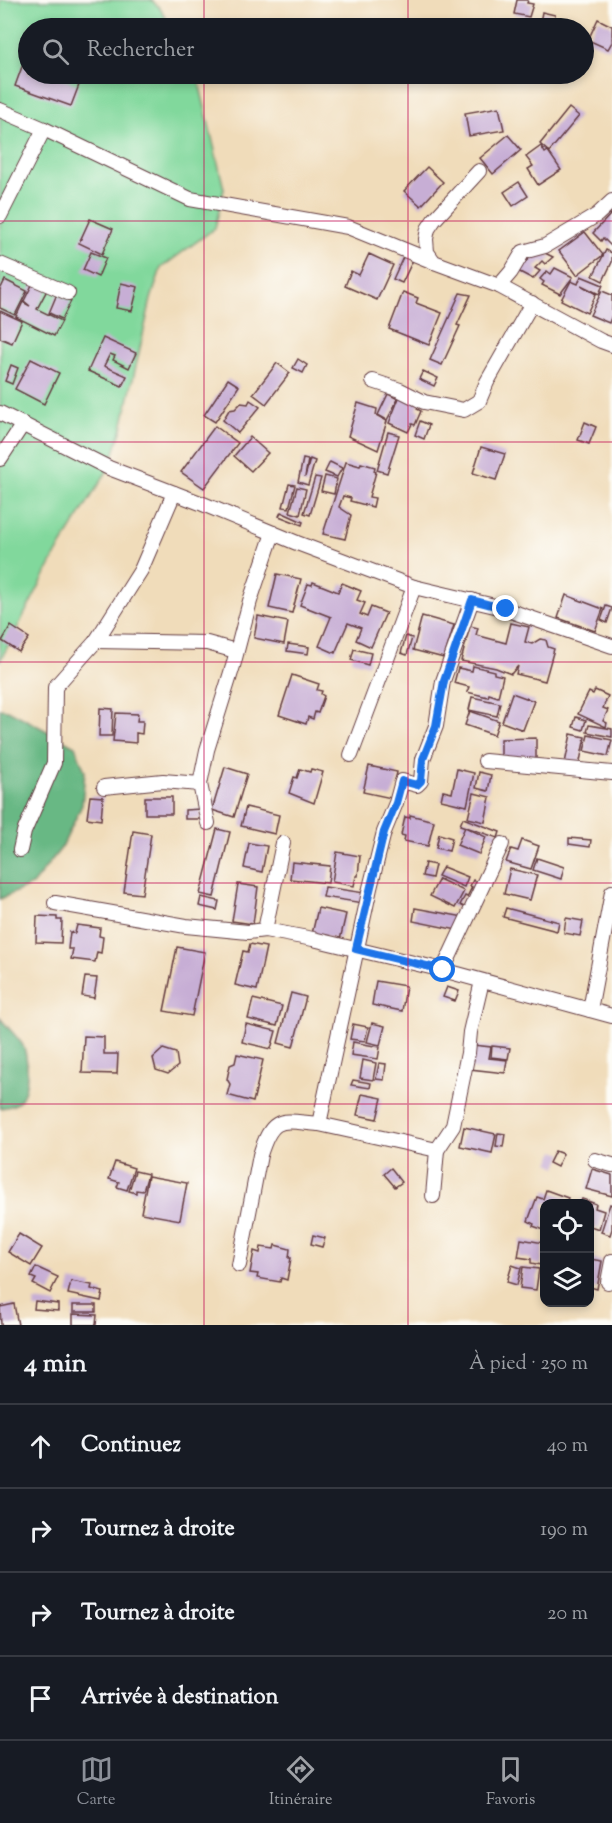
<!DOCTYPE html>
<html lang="fr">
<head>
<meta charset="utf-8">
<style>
	:root { --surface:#171b24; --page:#242831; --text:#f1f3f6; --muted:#9ea1a6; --line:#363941; --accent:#8c9099 }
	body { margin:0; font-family:"Sorts Mill Goudy",serif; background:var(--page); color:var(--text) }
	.controls { position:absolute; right:18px; bottom:18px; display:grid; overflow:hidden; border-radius:12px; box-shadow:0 3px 9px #0003 }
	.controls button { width:54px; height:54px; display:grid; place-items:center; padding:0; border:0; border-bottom:2px solid var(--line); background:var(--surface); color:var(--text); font:30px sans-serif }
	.stop { position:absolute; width:18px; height:18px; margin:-14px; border:4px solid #1a73e8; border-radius:50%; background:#fff }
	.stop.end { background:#1a73e8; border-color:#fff; box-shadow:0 2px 6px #0008 }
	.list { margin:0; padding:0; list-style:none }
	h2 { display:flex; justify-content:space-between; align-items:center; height:78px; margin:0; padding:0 24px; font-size:26px }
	h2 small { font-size:20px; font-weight:400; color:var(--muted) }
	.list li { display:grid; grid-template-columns:39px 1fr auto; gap:18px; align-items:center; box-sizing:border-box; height:84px; padding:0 24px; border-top:2px solid var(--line) }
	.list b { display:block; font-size:22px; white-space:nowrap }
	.list em { font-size:20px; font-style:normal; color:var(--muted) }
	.icon { flex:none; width:33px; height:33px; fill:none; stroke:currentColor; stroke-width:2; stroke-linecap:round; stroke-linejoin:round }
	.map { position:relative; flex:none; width:612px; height:1325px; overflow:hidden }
	.search { position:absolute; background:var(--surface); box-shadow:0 3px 9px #0003; left:18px; right:18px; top:18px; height:66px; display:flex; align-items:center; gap:15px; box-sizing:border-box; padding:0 21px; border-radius:33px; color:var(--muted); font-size:22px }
	.sheet { height:414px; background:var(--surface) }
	nav { display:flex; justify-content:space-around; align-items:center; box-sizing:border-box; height:84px; border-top:2px solid var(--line); background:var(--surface); font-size:16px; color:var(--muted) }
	nav a { display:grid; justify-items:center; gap:3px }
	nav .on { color:var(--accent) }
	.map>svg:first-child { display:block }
</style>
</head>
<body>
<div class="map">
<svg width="612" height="1325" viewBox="0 0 612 1325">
	<rect width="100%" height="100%" fill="#fdfcf7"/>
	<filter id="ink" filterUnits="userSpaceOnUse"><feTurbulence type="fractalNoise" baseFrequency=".0167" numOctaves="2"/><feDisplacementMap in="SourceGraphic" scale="12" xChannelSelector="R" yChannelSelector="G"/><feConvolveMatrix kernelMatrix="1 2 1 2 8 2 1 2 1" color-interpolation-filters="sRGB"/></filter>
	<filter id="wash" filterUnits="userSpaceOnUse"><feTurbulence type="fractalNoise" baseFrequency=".008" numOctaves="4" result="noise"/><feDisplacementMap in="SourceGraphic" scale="24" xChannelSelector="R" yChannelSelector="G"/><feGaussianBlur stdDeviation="1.35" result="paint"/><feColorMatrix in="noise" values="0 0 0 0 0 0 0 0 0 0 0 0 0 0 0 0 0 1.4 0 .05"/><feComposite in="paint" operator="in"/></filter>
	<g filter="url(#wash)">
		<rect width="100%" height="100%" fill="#f0dcba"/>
		<polygon fill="#81d89c" stroke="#667c64" stroke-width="1.5" points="0,0 151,0 159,7 172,28 28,28 28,74 197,74 224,189 215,228 161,268 151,299 122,428 109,468 57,552 0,661"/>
		<g fill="#68b884" stroke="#596c58" stroke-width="1.5">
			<polygon points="0,709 8,710 75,746 85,771 82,805 62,847 32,885 0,899"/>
			<path d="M0,1018c7,9 16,17 22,26 7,12 7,43 -1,55 -5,7 -13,8 -21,9z"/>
		</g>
		<g id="blocks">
			<g fill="#c7aed5">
				<polygon points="517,0 528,0 527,3 533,4 529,17 514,14"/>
				<polygon points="542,12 555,15 553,28 539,28"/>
				<polygon points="598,19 612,26 612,42 608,49 588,40"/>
				<polygon points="23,64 28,66 28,74 48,74 79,85 71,106 15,86"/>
				<polygon points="499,107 504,130 469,136 465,113"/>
				<polygon points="569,108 579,116 549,152 540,144"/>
				<polygon points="508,135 521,150 493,174 480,158"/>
				<polygon points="541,146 545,153 548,151 561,170 538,185 528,169 533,166 526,157"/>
				<polygon points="427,167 443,182 421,206 404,191"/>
				<polygon points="519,182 528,196 513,206 504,192"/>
				<polygon points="612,213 612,247 603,238 601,241 593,233"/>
				<polygon points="90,219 113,229 102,254 79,243"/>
				<polygon points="585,232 603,255 577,275 559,251"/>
				<polygon points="539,250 553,257 545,264 542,261 535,268 540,271 533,279 516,270"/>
				<polygon points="606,250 612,253 612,262 603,281 593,276"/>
				<polygon points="91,252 106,258 98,277 83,270"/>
				<polygon points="369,254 393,265 377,300 345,286 351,271 359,275"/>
				<polygon points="404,255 411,259 410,261 412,262 402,283 393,279"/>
				<polygon points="555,268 573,277 560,294 542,285 544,282 540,279 547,271 551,274"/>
				<polygon points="581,276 603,285 599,294 581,285 596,294 587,313 561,300 571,281 578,284"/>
				<polygon points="5,280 27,291 15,315 0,308 0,290"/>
				<polygon points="33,283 47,290 37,309 62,321 54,336 16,317 23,302 30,306 24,301"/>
				<polygon points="121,283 138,287 132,311 116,308"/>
				<polygon points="602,291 612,295 612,315 609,323 590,315"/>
				<polygon points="403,292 418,298 416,303 442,313 429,345 389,329"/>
				<polygon points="460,293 471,295 457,325 460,326 442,365 430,360"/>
				<polygon points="57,294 71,301 62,319 49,313"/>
				<polygon points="0,311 22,321 12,343 0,338"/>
				<polygon points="103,338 136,353 129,368 113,360 115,356 110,354 104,366 127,376 122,386 88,371"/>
				<polygon points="31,359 59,373 44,404 15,389"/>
				<polygon points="298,359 307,365 303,373 293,368"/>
				<polygon points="277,363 290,373 266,404 253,394"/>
				<polygon points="11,365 18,368 12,384 5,381"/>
				<polygon points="423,371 438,378 434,386 419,379"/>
				<polygon points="228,379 239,386 215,422 204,415"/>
				<polygon points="401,393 420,402 417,409 421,411 415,425 412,424 408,432 389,423"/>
				<polygon points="388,394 398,399 387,420 378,415"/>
				<polygon points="250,400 260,407 238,433 223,420 229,410 235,409 241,403 248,404"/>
				<polygon points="358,403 377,409 376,415 387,421 378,450 348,436"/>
				<polygon points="420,421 429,425 424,439 415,435"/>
				<polygon points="585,422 596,427 589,444 578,440"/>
				<polygon points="215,426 238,443 204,488 181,472"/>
				<polygon points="388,432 399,435 387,473 377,470"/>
				<polygon points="250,437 268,453 251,471 234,456"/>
				<polygon points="481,447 505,454 496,480 473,473"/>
				<polygon points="303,459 308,460 305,477 310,459 315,461 308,485 298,482"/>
				<polygon points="330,462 342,468 337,477 325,472"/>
				<polygon points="346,462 360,466 361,463 375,467 374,471 376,472 369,497 375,498 373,507 350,501 351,498 343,496 339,507 351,515 345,539 323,534"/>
				<polygon points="325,476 337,479 334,494 321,491"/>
				<polygon points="315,477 321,478 310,515 304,513"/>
				<polygon points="289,484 295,485 289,508 283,507"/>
				<polygon points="297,487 306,489 300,515 290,512"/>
				<polygon points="281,512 303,522 302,525 279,516"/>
				<polygon points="277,574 301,579 292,613 269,608"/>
				<polygon points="313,582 338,592 342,583 361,591 357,600 365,603 360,614 367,617 371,607 386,613 371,647 356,640 361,628 348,623 335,653 319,646 331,617 300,605 308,584 312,585"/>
				<polygon points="566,595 603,609 595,631 558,618"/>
				<polygon points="606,606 612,608 607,623 601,620"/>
				<polygon points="258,616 288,622 284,644 254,638"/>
				<polygon points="422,616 454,625 444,658 413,650"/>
				<polygon points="511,623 529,627 525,642 532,644 540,639 546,640 548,647 554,649 545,681 516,674 518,666 511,674 496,668 461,661 470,626 478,628 476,635 506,643"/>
				<polygon points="11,626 29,638 19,652 2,641"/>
				<polygon points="406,636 412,638 407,655 401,653"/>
				<polygon points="288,644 309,647 308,654 287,651"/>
				<polygon points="354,649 371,653 368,665 351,660"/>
				<polygon points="473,666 494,671 494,674 503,676 498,697 489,694 488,697 467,692 469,687 454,683 458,668 472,671"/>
				<polygon points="292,675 319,684 317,690 322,691 321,694 324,696 318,713 315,712 313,719 308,717 306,724 279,715"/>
				<polygon points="595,690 608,696 603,708 608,710 603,721 607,723 606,727 578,714 589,692 593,694"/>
				<polygon points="512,693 534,701 523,730 502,722"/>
				<polygon points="472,697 500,703 497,716 469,710"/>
				<polygon points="100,708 113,709 112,736 99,736"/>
				<polygon points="470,711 499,721 494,735 465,725"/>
				<polygon points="116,713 138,714 137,721 143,721 142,734 136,733 136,743 113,741"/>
				<polygon points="576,717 586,720 583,730 573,727"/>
				<polygon points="589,725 612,729 612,737 587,732"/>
				<polygon points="571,734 585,737 578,771 564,768"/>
				<polygon points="588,735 612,740 608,756 584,751"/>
				<polygon points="536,738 536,762 501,763 501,739"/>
				<polygon points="369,766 397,772 396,777 399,778 391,798 363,792"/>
				<polygon points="225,767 247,774 234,817 212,810"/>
				<polygon points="300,769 310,772 311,769 323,772 314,803 289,793 294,777 297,778"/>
				<polygon points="457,769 474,773 467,806 441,800 443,791 452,793"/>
				<polygon points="479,772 491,775 488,791 476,788"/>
				<polygon points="474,793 490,797 485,822 468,818"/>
				<polygon points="90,796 103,797 101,820 87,818"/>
				<rect x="145" y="797" width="27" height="17"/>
				<polygon points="246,807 279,815 275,834 241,826"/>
				<polygon points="201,809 201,819 185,819 185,810"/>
				<polygon points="410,815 434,821 428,846 404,841 405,836 401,835 405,817 410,818"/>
				<polygon points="463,818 500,832 498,838 460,825"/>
				<polygon points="465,827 486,837 479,854 457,845"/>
				<polygon points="217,829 230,832 214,897 200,894"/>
				<polygon points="133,831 151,834 142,894 124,892"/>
				<polygon points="439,834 452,838 449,851 436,848"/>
				<polygon points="569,838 591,840 590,847 569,844"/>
				<polygon points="522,840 539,846 531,869 506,862 511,849 518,851"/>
				<polygon points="249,843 267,846 262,872 244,868"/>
				<polygon points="337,852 360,856 358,876 356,876 354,886 332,882"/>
				<polygon points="537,858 564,867 561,879 533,870"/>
				<polygon points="292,862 330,866 328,883 290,879"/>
				<polygon points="425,863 435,865 432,878 422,876"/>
				<polygon points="443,867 468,877 464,887 438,876"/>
				<polygon points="510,869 537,875 530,900 504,894"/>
				<polygon points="439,879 464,891 455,908 430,896"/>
				<polygon points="473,880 481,884 468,909 460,905 465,896 467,897 472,887 470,886"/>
				<polygon points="238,884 258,887 253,924 232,921"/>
				<polygon points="325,887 365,893 363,903 323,897"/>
				<polygon points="201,897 219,901 217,910 199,906"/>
				<polygon points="318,908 346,914 340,940 312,934"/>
				<polygon points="415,908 464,917 457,930 413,921"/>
				<polygon points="506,908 559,922 557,931 503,917"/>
				<polygon points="37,916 57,917 57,920 62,920 61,943 36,942"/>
				<polygon points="566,918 583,921 580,936 564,933"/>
				<polygon points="77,925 100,928 99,936 103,937 101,953 97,952 95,962 71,959 73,949 68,949 70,932 75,933"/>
				<polygon points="250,944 266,947 257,990 235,985 243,951 248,952"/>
				<polygon points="177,947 205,952 192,1016 164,1011"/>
				<polygon points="85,977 97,978 94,998 82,996"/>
				<polygon points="376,981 406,986 402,1011 372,1005"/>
				<polygon points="447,987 459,991 455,1001 443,997"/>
				<polygon points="291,993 306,997 293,1047 278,1043"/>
				<polygon points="253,999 282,1006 277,1026 248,1019"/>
				<polygon points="372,1023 385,1026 380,1045 367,1042"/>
				<polygon points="246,1024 276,1031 271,1049 242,1042"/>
				<polygon points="353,1024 368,1027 365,1041 350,1039"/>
				<polygon points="84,1036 104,1037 104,1054 118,1054 117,1074 82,1073"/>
				<polygon points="353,1042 380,1047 378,1059 351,1055"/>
				<polygon points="473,1045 491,1047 489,1058 507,1060 505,1073 470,1069"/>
				<polygon points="492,1046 510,1048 508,1059 491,1057"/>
				<polygon points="163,1049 176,1053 178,1066 168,1074 156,1070 153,1058"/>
				<polygon points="237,1054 263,1060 253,1102 227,1095 230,1084 227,1079 230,1065 235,1063"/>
				<polygon points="363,1060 376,1063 373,1080 360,1078"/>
				<polygon points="379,1063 386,1064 384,1080 376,1079"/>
				<polygon points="353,1080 371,1083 370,1088 351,1085"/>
				<polygon points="362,1094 382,1098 377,1119 357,1115"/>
				<polygon points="464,1127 496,1134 492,1153 460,1146"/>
				<polygon points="498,1133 505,1134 503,1147 496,1146"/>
				<polygon points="555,1151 563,1154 557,1167 549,1163"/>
				<polygon points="115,1162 134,1168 127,1190 117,1187 119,1182 109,1179"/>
				<polygon points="391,1168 402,1182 395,1187 384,1174"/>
				<polygon points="592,1169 612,1175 612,1196 586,1189"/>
				<polygon points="135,1171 148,1174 143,1191 136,1190 136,1193 129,1191"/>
				<polygon points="148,1176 187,1183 180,1220 141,1213"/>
				<polygon points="546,1190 568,1198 566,1203 544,1203 544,1230 533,1226 534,1224 528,1221 537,1197 543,1199"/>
				<polygon points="582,1199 596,1204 595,1208 604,1211 599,1229 590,1226 590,1203 580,1203"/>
				<polygon points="610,1204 612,1205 612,1229 610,1235 601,1232"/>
				<polygon points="19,1234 42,1248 31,1266 8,1252"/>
				<polygon points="313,1235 325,1238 322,1247 311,1244"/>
				<polygon points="521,1239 544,1243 541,1265 531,1263 531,1259 518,1257"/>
				<polygon points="275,1245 290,1249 289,1258 291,1258 287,1280 281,1278 280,1282 257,1278 258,1274 250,1273 254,1251 260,1253 261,1247 274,1249"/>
				<polygon points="590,1259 602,1261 597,1289 590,1287"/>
				<polygon points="512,1265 521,1268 517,1285 507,1282"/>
				<polygon points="36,1267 58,1277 50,1293 33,1284 36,1279 31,1277"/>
				<polygon points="523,1267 539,1269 536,1290 520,1288"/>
				<polygon points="71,1281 92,1285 91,1289 103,1292 101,1301 68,1294"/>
				<polygon points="35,1301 58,1304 58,1311 34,1309"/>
				<polygon points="14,1304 18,1325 1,1325 0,1307"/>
				<rect x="73" y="1305" width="23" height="7"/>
				<polygon points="73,1314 97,1315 96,1325 73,1325"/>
			</g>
		</g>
	</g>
	<g filter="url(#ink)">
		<use href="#blocks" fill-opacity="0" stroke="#633b40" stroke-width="1.5"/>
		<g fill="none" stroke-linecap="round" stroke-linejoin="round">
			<defs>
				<g id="street">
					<polyline points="0,110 44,129 190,199 348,227 434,262"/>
					<polyline points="479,171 434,220 428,229 426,239 427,252 434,262 499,286 601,341 612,345"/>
					<polyline points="0,216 44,129"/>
					<polyline points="0,264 68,293"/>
					<polyline points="499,286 511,272 523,252 545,246 597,215 612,201"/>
					<polyline points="373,381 400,390 424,402 464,410 479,401 487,382 532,303"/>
					<polyline points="0,413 109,468 203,504 297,543 414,587 499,607 612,646"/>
					<polyline points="0,459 23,424"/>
					<polyline points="96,641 207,643 236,651"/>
					<polyline points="351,755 414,587"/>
					<polyline points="485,761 612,773"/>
					<polyline points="104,787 163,781 200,784"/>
					<polyline points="208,823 200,784 207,750 233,666 250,601 273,533"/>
					<polyline points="20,850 24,832 54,763 55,687 96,641 141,570 174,493"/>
					<polyline points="55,903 186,926 248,932 265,930 313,939 443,970 612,1016"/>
					<polyline points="265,930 283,843"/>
					<polyline points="443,970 502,844"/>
					<polyline points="590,1010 612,892"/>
					<polyline points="319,1124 437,1150 433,1196"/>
					<polyline points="437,1150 453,1126 468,1053 470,1032 482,981"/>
					<polyline points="595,1160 612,1165"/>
					<path d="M239,1265l21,-110c13,-41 21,-34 59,-31l51,-236 14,-56 12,-29 6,-22 15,4 4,-4 2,-22 13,-33 7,-45 29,-81"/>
					<polyline points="608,1282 612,1261"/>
				</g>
			</defs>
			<use href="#street" stroke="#633b40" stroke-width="16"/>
			<use href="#street" stroke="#fff" stroke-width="14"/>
		</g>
	</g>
	<g fill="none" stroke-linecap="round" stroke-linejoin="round" filter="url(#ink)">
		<polyline stroke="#1a73e8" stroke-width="8" points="443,970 356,949 384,832 396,803 402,781 417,785 421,781 423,759 436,726 444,681 472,600 506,609"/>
	</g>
	<path fill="none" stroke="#c2185b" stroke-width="1.5" stroke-opacity="0.55" d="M204,0v28M408,0v28M204,74v1251M408,74v1251M0,221h612M0,442h612M0,662h612M0,883h612M0,1104h612"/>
</svg>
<div class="controls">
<button><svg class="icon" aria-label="locate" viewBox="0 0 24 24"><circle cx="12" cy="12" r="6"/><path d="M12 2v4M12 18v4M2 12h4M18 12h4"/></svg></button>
<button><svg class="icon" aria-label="layers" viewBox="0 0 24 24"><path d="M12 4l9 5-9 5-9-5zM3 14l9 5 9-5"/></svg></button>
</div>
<div class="stop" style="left:443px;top:970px"></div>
<div class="stop end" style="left:506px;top:609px"></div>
<div class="search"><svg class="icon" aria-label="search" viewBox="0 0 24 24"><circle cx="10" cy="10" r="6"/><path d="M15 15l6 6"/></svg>Rechercher</div>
</div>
<section class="sheet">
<h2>4 min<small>À pied · 250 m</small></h2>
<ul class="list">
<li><svg class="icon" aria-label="ahead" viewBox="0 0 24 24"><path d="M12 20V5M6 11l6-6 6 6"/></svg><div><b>Continuez</b></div><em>40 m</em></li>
<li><svg class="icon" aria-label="right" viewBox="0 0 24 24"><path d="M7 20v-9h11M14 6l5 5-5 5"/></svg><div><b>Tournez à droite</b></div><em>190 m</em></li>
<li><svg class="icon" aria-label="right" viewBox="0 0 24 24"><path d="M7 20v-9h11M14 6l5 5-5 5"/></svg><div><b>Tournez à droite</b></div><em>20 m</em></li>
<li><svg class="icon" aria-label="arrive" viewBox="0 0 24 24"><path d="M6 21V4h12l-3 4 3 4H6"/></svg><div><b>Arrivée à destination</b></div></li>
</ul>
</section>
<nav>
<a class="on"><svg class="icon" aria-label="map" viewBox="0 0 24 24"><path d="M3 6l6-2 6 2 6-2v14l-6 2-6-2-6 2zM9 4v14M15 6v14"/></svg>Carte</a>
<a><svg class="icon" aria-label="directions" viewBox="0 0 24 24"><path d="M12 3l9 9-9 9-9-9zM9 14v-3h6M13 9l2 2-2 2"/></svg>Itinéraire</a>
<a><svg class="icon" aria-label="saved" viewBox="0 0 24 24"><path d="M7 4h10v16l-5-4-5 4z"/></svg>Favoris</a>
</nav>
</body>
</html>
